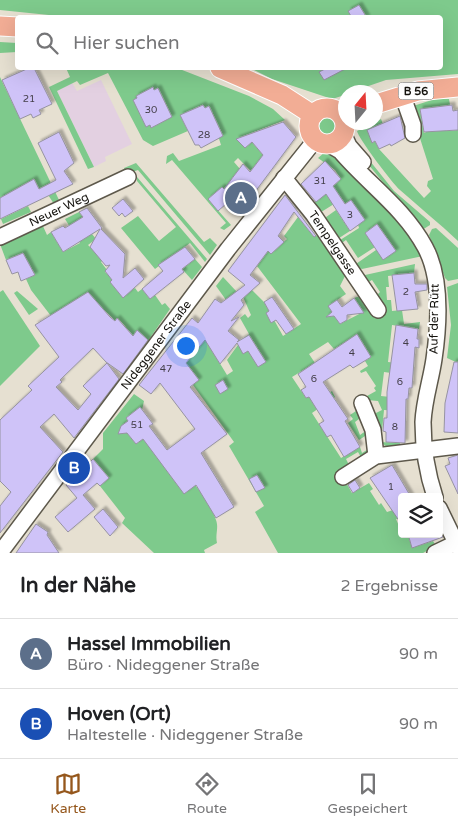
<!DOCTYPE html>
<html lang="de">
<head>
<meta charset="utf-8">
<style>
	:root { --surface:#fff; --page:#f6f6f6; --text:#202124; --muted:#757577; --line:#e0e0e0; --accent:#95571c }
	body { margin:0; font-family:"Varela Round",sans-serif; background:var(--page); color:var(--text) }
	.controls { position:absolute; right:15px; bottom:15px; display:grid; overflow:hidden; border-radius:5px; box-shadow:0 5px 20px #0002 }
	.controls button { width:45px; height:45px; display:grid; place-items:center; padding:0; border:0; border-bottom:1px solid var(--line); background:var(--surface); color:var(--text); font:25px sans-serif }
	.compass { position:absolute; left:338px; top:85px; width:45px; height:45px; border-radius:50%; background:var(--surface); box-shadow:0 5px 20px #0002; rotate:18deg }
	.you { position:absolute; left:185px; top:345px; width:18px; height:18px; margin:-12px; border:4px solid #fff; border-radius:50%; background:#1a73e8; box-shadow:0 0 0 8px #1a73e833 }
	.badge { display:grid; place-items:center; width:32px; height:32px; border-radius:50%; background:var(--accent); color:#fff; font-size:16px; font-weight:700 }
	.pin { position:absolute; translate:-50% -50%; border:2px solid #fff; box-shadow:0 1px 5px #0006 }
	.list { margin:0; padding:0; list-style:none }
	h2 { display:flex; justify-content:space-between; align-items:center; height:65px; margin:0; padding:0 20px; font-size:21px }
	h2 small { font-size:16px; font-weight:400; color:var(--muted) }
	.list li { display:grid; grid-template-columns:32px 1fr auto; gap:15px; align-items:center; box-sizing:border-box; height:70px; padding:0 20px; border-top:1px solid var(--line) }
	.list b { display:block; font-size:19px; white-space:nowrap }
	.list p { margin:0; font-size:16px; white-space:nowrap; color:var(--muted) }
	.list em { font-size:16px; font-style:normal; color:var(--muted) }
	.icon { flex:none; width:28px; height:28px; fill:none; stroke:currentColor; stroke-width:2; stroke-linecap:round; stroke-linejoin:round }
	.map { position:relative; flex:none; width:458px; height:553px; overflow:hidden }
	.search { position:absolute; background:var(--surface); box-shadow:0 5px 20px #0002; left:15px; right:15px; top:15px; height:55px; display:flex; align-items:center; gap:12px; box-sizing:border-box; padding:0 18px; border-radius:5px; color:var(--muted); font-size:19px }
	.sheet { height:205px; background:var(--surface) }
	nav { display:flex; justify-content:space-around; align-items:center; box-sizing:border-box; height:70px; border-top:1px solid var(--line); background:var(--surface); font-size:14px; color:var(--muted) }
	nav a { display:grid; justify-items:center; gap:2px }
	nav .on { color:var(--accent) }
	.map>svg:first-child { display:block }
</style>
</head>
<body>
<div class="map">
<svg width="458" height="553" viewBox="0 0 458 553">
	<defs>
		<filter id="shadow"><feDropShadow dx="3" dy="-3" stdDeviation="1" flood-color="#0004"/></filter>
	</defs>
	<rect width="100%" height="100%" fill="#e6e0d1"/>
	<polygon fill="#e3d0e1" points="101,80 132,144 105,157 106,161 94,167 57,91 72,83 77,91"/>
	<g fill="#7eca8c">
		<polygon points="0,0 458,0 458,74 386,80 351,92 346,92 345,95 332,99 272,79 250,68 440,68 440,18 78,18 0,10"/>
		<polygon points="0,42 17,43 17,52 0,53"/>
		<polygon points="66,68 177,68 249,96 273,109 285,120 241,137 238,140 245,148 252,142 263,155 251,171 238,158 234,162 240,169 232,178 231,197 222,187 208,199 231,225 224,230 220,228 226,223 172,160 166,164 167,156 173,153 179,161 221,145 209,107 205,108 202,105 185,113 186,116 182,119 188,131 153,146 143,140 108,73 80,85 77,81 57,91 94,167 88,169 49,87 70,77"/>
		<polygon points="0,77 59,200 54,204 43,187 39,189 34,179 0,198"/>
		<path d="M435,99h14l1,6 -30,4 4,24 21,-9 1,7 12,-1v111c-19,-18 -39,-34 -58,-51 -7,-6 -42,-52 -43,-59l24,-12 2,5 -10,19 2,-2 4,8 45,49 7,-7 -4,-5 1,-5 5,-2 -23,-72z"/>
		<circle cx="327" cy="126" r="12"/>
		<polygon points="362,151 394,191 430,222 430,225 422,230 359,153"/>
		<polygon points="325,152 333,154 403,223 423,256 362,269 353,266 376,250 396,251 377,224 365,233 375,247 358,258 346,240 339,245 337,242 359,228 351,200 345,204 342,199 318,214 311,206 341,179 335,170 318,158"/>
		<polygon points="136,163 204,242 210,238 217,245 210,255 138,170 126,174 124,168"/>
		<polygon points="137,177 207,259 205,262 190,243 155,269 121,228 138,216 159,241 176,227 137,181"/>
		<polygon points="28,206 31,212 3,224 1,219"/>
		<polygon points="336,210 350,231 336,240 322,220"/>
		<path d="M79,212l4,5 -6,4 17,12 -2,1 4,5 -8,6 4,4 17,6 -8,7 6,8 -2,2 4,3 12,-3 -11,10 13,15 12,-9 3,4 4,-3 8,10 5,-4 7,10 3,-2 5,6 -22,32 -8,-8 -4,6 -18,-21 -3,3c-9,-11 -20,-17 -32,-26l-32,21 -20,-26 -5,-11 9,-4 -12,-22 -17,7 -6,-16 42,-20 5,11 4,-3 12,20 17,-9 -15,-24z"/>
		<path d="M298,217l16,20 8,-5 25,40 -7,14 6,8 -9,6 3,5 -4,13 4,6 23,-12 -9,-14 9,-3 11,3 6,-6 -8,-12 -7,4 -3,-4 3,-5 50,-11 -1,9 -26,3 1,11h-3l1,13h4l1,11 10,-1 2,14 16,-2 -1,7 -27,-4 -4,37 26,3 -1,11 -29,-4 -3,24 19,2 5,13 -21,-1 -3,32 19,1 1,5c-26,1 -21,-12 -27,-34l8,-4 -4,-9 -11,-1v-4l9,-5 -2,-3 2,-2 -10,-15 -5,2 -1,-2 8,-5 -3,-5 6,-4 -14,-22 -23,14 -6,-7 -19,12 6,9 -23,14 14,21 15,-9 4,7 7,-5 3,6 -23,16 29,45 19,-11 2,6 8,-5 -1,6 -7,5 -4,-7 -12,7 4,8 -10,5 12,21 17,-10 4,6 -3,2 9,14 2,-2 6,9 15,-5 -1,11 -5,1 3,7h3v8l6,1 4,13 21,-7 3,5 -13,7h-145l-23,-41 9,-6 -35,-60 5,-4 -56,-78 14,-8 15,-19 6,15 14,23 6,-4 -6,-11 11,-15 9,-4 -2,-4 4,-3 -9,-16 5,-4 3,4 3,-3 -11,-25 7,-5 17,17 19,34 18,-12 -44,-58 11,-15 3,3 16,-15 -3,-3z"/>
		<polygon points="436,228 458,248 458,279 448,281 445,278 429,235 432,229"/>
		<polygon points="195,259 202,267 192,280 182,269"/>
		<polygon points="223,277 237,292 226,300 216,286"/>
		<polygon points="458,283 458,363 447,358 451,325 447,287"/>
		<polygon points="3,290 40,346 0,386 0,292"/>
		<polygon points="17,291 38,309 29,315 14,293"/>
		<path d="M134,394l10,7 -2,9 -2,-3 -14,11 2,3 -6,5 -1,6 6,1 9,11 7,-5c26,23 62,46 73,81 3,8 -1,14 1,23l-13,7 1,3h-51l-32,-30 3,-5 -25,-32 9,-8 -16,-19 10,-10v-16z"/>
		<polygon points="359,409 363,416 355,422 360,435 367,430 368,434 359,440 348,423 353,419 350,415"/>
	</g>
	<g fill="#cfc3f8" stroke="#9693a1" filter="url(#shadow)">
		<polygon points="359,5 367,18 352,18 348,11"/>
		<polygon points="29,68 34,68 52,104 39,110 41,114 33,118 31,114 20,119 2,80"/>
		<polygon points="327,68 347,68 324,80 319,72"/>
		<polygon points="153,87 154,90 158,88 172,117 151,128 150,125 146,127 133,100 137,98 136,96"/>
		<polygon points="203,105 205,108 209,106 223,136 201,148 199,145 195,145 180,115"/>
		<polygon points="452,105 453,111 458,110 458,130 424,132 420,109"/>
		<polygon points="400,116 405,138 391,146 390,144 379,149 375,141 372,143 367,130"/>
		<polygon points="283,122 296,137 246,204 235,196 218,211 208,199 222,187 224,189 243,164 250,172 263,155 252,142 245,148 236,139"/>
		<polygon points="59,132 74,163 64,171 73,184 0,219 0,198 34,179 39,189 56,180 38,143"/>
		<polygon points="325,161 341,179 333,186 345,204 351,200 365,220 350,231 326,194 316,202 301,184"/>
		<polygon points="285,195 316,236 314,237 294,212 278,236 284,242 271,254 268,251 250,275 260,283 241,300 244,305 231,321 239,317 228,331 239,340 237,342 249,335 266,362 258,367 248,351 243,354 237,343 220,364 205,340 186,363 199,380 190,387 227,434 201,453 234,507 216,518 196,485 184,494 143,439 136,444 127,433 118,434 121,426 128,421 126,418 140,407 153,424 149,426 167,450 195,429 160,383 151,394 139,385 192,318 198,323 215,299 221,303 245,285 228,271"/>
		<polygon points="123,199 133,211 125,217 122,213 119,216 112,208"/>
		<polygon points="87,208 102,228 101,229 125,254 123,278 135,268 144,279 123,298 110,282 112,280 105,271 110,265 106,266 90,247 100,229 63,252 51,232 63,226 65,228 83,217 79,212"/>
		<polygon points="377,224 396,251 383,260 365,233"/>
		<polygon points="185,247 195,259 182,269 184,272 150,299 142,289 163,271 158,265"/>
		<polygon points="23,253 35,275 21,281 18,272 12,274 6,260"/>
		<polygon points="414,273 415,284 427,284 427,290 415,292 418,309 397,311 392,275"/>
		<polygon points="88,292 110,317 115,321 117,318 133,336 137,330 148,340 123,374 106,362 93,348 60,380 62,382 56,387 78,410 91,394 83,386 107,363 119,379 74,438 54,414 40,427 63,452 0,533 0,506 11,492 0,481 0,420 32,390 28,386 59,357 35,325"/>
		<polygon points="272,297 294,329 286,334 276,320 271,323 266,313 269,311 264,302"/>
		<polygon points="354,298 364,313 347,315 347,320 340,324 334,316 326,317 332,312 328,306 337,300 342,307"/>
		<polygon points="396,325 418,329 417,339 419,339 419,348 415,347 412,388 409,388 408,399 406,399 405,443 386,442 386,432 383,431 384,418 387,418 387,392"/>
		<polygon points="357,334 371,357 353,368 350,365 323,382 348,419 345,421 360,447 344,457 331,435 327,437 319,424 324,421 309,397 306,398 301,390 306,387 298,374"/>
		<polygon points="454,362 458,362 458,433 444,432 445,403"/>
		<polygon points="223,380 228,389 220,394 215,385"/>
		<polygon points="458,455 458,494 445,466 450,464 448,458"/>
		<polygon points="93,459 109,478 100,486 97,483 83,495 95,509 68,532 55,517 77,498 66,485"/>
		<polygon points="392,465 411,497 402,497 402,525 370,478"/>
		<polygon points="257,475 265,488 256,492 249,479"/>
		<polygon points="355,480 360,488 353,493 348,485"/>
		<polygon points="103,509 118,527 110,536 94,517"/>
		<polygon points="36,524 48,532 47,535 59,553 16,553"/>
		<polygon points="408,534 441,534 443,537 412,548"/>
	</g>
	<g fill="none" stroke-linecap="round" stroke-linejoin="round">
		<defs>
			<g id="minor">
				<polyline points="402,94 413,125 413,134"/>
				<polyline points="343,133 349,146 363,162"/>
				<path d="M328,144l12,7c28,33 64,57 85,96 17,31 14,78 9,112 -3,21 -10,41 -11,63 0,25 4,51 12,75"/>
				<path id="s1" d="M284,178l29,36 65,96"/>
				<path id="s2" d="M0,237l128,-60"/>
				<polyline points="362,403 373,430 376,456"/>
				<polyline points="343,477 376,456 458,446"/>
				<polyline points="439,508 458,547"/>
				<path id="s3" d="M0,553l228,-304 88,-110"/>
				<polyline points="435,553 458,542"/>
			</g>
			<g id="major">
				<polyline points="0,26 18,27"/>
				<polyline points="220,68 282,95 313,115"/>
				<polyline points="376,104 418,91 458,87"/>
				<circle cx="327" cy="126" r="18"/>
			</g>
		</defs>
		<use href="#minor" stroke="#5d584b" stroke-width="18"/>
		<use href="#major" stroke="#fff" stroke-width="21"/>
		<use href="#minor" stroke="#fff" stroke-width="15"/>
		<use href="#major" stroke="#f2ad95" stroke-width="19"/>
	</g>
	<g text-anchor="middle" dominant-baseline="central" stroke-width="4" stroke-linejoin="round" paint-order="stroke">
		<g font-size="10" fill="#433e48">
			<text x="29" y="99">21</text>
			<text x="151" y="110">30</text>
			<text x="204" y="135">28</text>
			<text x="320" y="181">31</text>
			<text x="350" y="215">3</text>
			<text x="406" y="292">2</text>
			<text x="406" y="343">4</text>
			<text x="352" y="353">4</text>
			<text x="166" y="369">47</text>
			<text x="314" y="379">6</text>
			<text x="400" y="382">6</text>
			<text x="137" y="425">51</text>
			<text x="395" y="427">8</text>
			<text x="391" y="487">1</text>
		</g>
		<rect fill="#fff" stroke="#5a5956" stroke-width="1" x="398.5" y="82.5" width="35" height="17" rx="4"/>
		<g font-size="11" font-weight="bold" fill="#14120d">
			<text x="416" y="91">B 56</text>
		</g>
		<g font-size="12" fill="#14120d" stroke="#fff">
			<text stroke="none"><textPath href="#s2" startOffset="65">Neuer Weg</textPath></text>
			<text stroke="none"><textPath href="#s1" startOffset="81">Tempelgasse</textPath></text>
			<text transform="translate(434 319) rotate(-89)">Auf der Rütt</text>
			<text stroke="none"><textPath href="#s3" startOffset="260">Nideggener Straße</textPath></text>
		</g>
	</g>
</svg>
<div class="controls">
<button><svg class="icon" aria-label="layers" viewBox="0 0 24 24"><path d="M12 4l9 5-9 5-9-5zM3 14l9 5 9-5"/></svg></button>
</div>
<svg class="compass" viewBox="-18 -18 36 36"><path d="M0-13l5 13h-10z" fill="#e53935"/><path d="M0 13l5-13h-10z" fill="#757577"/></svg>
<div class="you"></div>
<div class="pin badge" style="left:241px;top:198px;background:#5c6f8a">A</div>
<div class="pin badge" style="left:74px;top:468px;background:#1a4fb4">B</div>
<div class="search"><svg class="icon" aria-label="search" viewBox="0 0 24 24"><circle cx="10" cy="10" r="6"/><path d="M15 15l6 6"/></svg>Hier suchen</div>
</div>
<section class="sheet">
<h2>In der Nähe<small>2 Ergebnisse</small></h2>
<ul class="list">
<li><span class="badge" style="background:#5c6f8a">A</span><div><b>Hassel Immobilien</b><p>Büro · Nideggener Straße</p></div><em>90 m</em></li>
<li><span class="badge" style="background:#1a4fb4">B</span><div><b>Hoven (Ort)</b><p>Haltestelle · Nideggener Straße</p></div><em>90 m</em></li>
</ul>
</section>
<nav>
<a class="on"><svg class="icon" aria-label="map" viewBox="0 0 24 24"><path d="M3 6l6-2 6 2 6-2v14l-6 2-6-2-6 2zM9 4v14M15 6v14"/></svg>Karte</a>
<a><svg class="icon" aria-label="directions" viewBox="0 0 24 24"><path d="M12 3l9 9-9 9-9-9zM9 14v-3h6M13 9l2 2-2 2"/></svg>Route</a>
<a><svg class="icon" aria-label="saved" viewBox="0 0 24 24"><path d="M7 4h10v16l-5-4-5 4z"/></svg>Gespeichert</a>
</nav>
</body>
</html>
